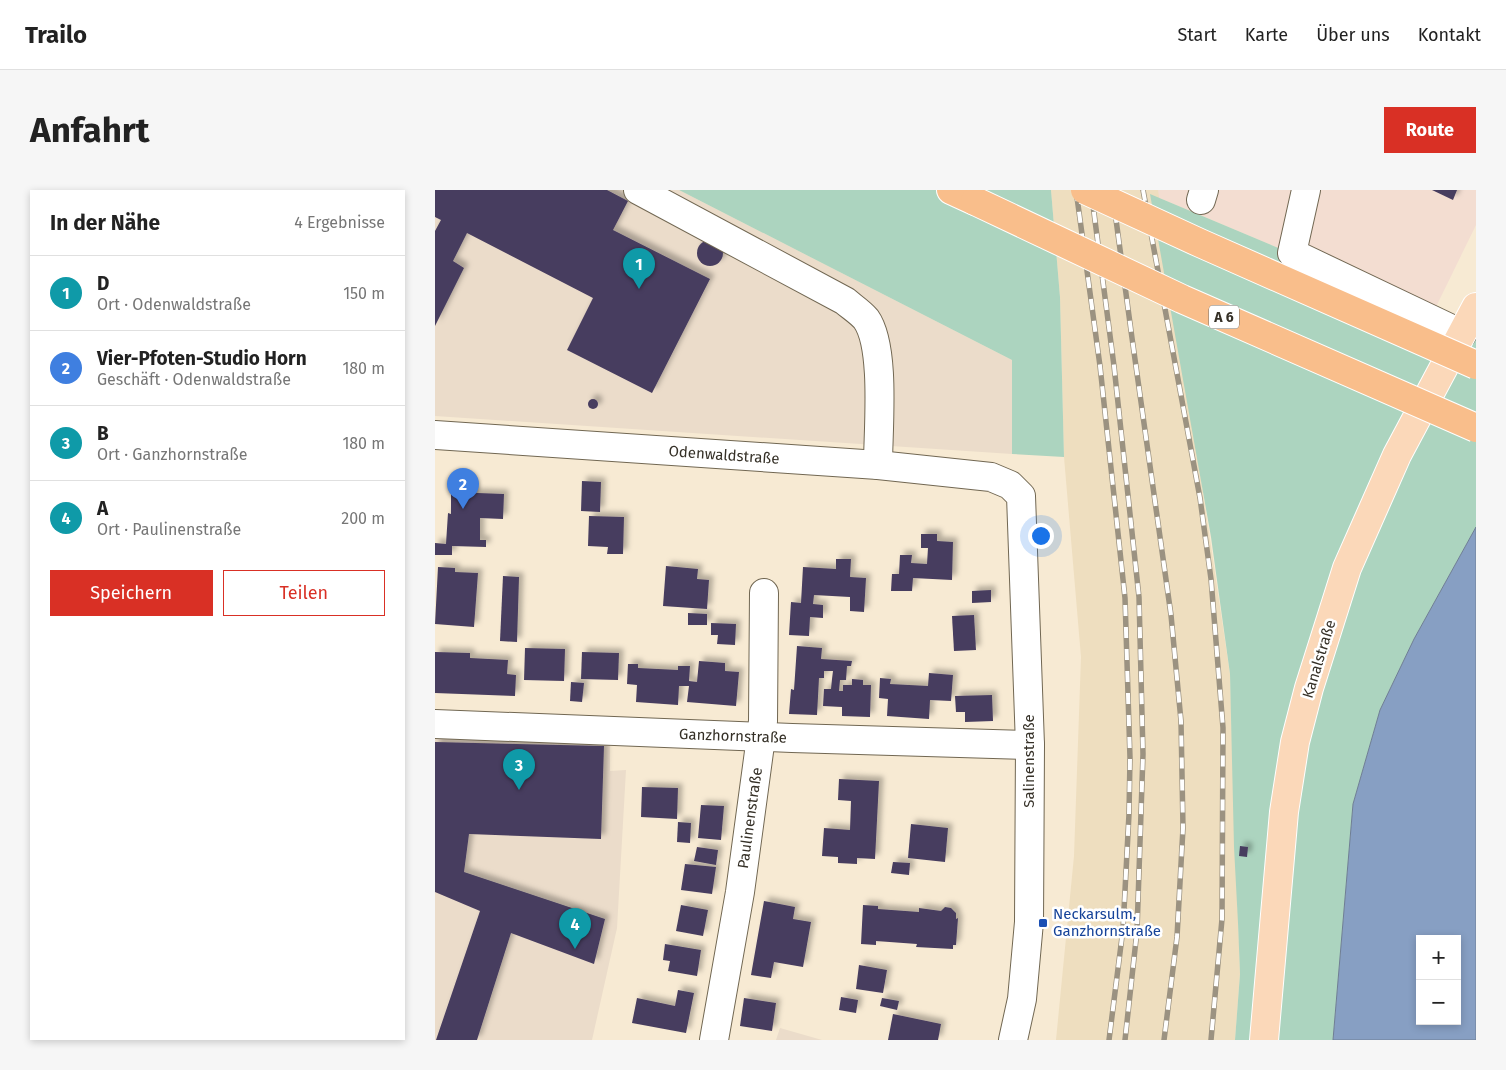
<!DOCTYPE html>
<html lang="de">
<head>
<meta charset="utf-8">
<style>
	:root { --surface:#fff; --page:#f6f6f6; --text:#222; --muted:#767676; --line:#e0e0e0; --accent:#d93025 }
	body { margin:0; font-family:"Fira Sans",sans-serif; background:var(--page); color:var(--text) }
	.controls { position:absolute; right:15px; bottom:15px; display:grid; overflow:hidden; border-radius:0px; box-shadow:0 2px 8px #0003 }
	.controls button { width:45px; height:45px; display:grid; place-items:center; padding:0; border:0; border-bottom:1px solid var(--line); background:var(--surface); color:var(--text); font:25px sans-serif }
	.you { position:absolute; left:605px; top:345px; width:18px; height:18px; margin:-12px; border:4px solid #fff; border-radius:50%; background:#1a73e8; box-shadow:0 0 0 8px #1a73e833 }
	.badge { display:grid; place-items:center; width:32px; height:32px; border-radius:50%; background:var(--accent); color:#fff; font-size:16px; font-weight:700 }
	.pin { position:absolute; translate:-50% -41px; filter:drop-shadow(0 1px 2px #0008) }
	.pin::after { content:''; position:absolute; top:26px; width:18px; height:15px; background:inherit; clip-path:polygon(0 0,100% 0,50% 100%) }
	.list { margin:0; padding:0; list-style:none }
	h2 { display:flex; justify-content:space-between; align-items:center; height:65px; margin:0; padding:0 20px; font-size:21px }
	h2 small { font-size:16px; font-weight:400; color:var(--muted) }
	.list li { display:grid; grid-template-columns:32px 1fr auto; gap:15px; align-items:center; box-sizing:border-box; height:75px; padding:0 20px; border-top:1px solid var(--line) }
	.list b { display:block; font-size:19px; white-space:nowrap }
	.list p { margin:0; font-size:16px; white-space:nowrap; color:var(--muted) }
	.list em { font-size:16px; font-style:normal; color:var(--muted) }
	.actions { display:flex; gap:10px; padding:15px 20px }
	.actions a { flex:1; padding:11px 0; border:1px solid var(--accent); border-radius:0px; text-align:center; font-size:18px; color:var(--accent) }
	.actions .main { background:var(--accent); color:#fff }
	.map { position:relative; flex:none; width:1041px; height:850px; overflow:hidden; border-radius:0px }
	header { display:flex; align-items:center; gap:30px; box-sizing:border-box; height:70px; padding:0 25px; background:var(--surface); border-bottom:1px solid var(--line) }
	header strong { font-size:24px }
	nav { display:flex; gap:28px; margin-inline-start:auto; font-size:18px }
	.intro { display:flex; align-items:center; justify-content:space-between; box-sizing:border-box; height:120px; padding:0 30px }
	h1 { margin:0; font-size:35px }
	.button { padding:12px 22px; border-radius:0px; background:var(--accent); color:#fff; font-size:18px; font-weight:700 }
	main { display:flex; gap:30px; padding:0 30px }
	aside { flex:1; background:var(--surface); border-radius:0px; box-shadow:0 2px 8px #0003 }
	.map>svg:first-child { display:block }
</style>
</head>
<body>
<header>
<strong>Trailo</strong>
<nav><a>Start</a><a>Karte</a><a>Über uns</a><a>Kontakt</a></nav>
</header>
<div class="intro"><h1>Anfahrt</h1><a class="button">Route</a></div>
<main>
<aside>
<h2>In der Nähe<small>4 Ergebnisse</small></h2>
<ul class="list">
<li><span class="badge" style="background:#0f9aa8">1</span><div><b>D</b><p>Ort · Odenwaldstraße</p></div><em>150 m</em></li>
<li><span class="badge" style="background:#3f7fe0">2</span><div><b>Vier-Pfoten-Studio Horn</b><p>Geschäft · Odenwaldstraße</p></div><em>180 m</em></li>
<li><span class="badge" style="background:#0f9aa8">3</span><div><b>B</b><p>Ort · Ganzhornstraße</p></div><em>180 m</em></li>
<li><span class="badge" style="background:#0f9aa8">4</span><div><b>A</b><p>Ort · Paulinenstraße</p></div><em>200 m</em></li>
</ul>
<div class="actions"><a class="main">Speichern</a><a>Teilen</a></div>
</aside>
<div class="map">
<svg width="1041" height="850" viewBox="0 0 1041 850">
	<defs>
		<filter id="shadow"><feDropShadow dx="4.5" dy="-4.5" stdDeviation="2.5" flood-color="#0004"/></filter>
	</defs>
	<rect width="100%" height="100%" fill="#f7ead3"/>
	<polygon fill="#f3ddd1" points="715,0 1041,0 1041,35 998,123 715,4"/>
	<polygon fill="#eedebf" points="616,0 723,0 795,484 805,784 800,850 621,850 639,666 646,467 629,267 625,107"/>
	<g fill="#ebdcca">
		<polygon points="0,0 244,0 577,170 577,264 0,226"/>
		<polygon points="0,545 175,552 175,581 191,580 182,738 157,850 0,850"/>
		<polygon points="345,838 387,850 341,850"/>
	</g>
	<g fill="#acd4bf">
		<polygon points="244,0 616,0 625,107 629,267 577,264 577,170"/>
		<polygon points="715,4 1041,141 1041,337 979,449 945,520 918,614 898,850 800,850 805,784 803,733 799,657 795,484 776,347"/>
	</g>
	<path fill="#879fc3" stroke="#6e7e94" fill-rule="evenodd" d="M1041,337v513h-143l20,-236 27,-94 34,-71zM985,749h37v82h-37z"/>
	<g fill="#473c5f" filter="url(#shadow)">
		<polygon points="0,0 172,0 193,11 178,40 275,89 217,203 132,160 158,108 32,43 18,71 29,78 0,136 0,41 6,30 0,27"/>
		<polygon points="997,0 1022,0 1018,10"/>
		<circle cx="275" cy="63" r="13"/>
		<circle cx="158" cy="214" r="5"/>
		<polygon points="147,291 166,292 165,322 146,321"/>
		<polygon points="16,302 69,304 68,329 45,328 45,350 51,350 51,357 17,356 17,365 0,365 0,353 11,354 13,323 16,324"/>
		<polygon points="154,326 189,327 188,364 172,364 173,357 153,356"/>
		<polygon points="486,344 502,344 502,351 518,352 517,390 478,388 477,401 456,401 457,384 464,384 465,365 477,365 476,373 492,374 493,358 486,358"/>
		<polygon points="401,369 416,369 415,387 431,388 429,422 415,421 415,407 379,405 378,414 388,415 388,428 375,427 374,446 354,445 356,412 366,413 368,377 401,379"/>
		<polygon points="231,376 263,379 262,389 274,390 272,419 228,416"/>
		<polygon points="3,377 20,378 20,382 43,383 39,437 0,434"/>
		<polygon points="68,386 84,387 82,452 65,451"/>
		<polygon points="556,400 556,412 537,413 537,401"/>
		<polygon points="253,423 272,424 272,435 253,435"/>
		<polygon points="539,425 541,460 519,461 517,426"/>
		<polygon points="276,433 301,434 300,455 282,454 283,445 276,445"/>
		<polygon points="362,456 387,458 386,469 417,471 416,476 412,476 411,490 405,490 404,501 408,501 408,495 417,495 417,489 428,490 428,495 436,495 435,527 407,526 407,517 388,516 389,499 396,499 397,489 398,481 389,481 389,488 384,488 382,525 354,524 356,499 359,500"/>
		<polygon points="90,458 130,459 129,491 89,490"/>
		<polygon points="0,462 35,463 35,468 73,470 72,484 81,485 80,506 0,503"/>
		<polygon points="147,462 184,463 183,490 146,489"/>
		<polygon points="264,471 290,473 290,481 304,482 301,516 252,512 254,496 244,496 243,515 201,512 202,495 192,494 193,474 203,474 203,478 243,480 243,476 255,476 254,491 262,492"/>
		<polygon points="494,483 518,485 516,511 495,510 494,529 452,526 453,509 444,508 445,488 456,489 455,494 493,496"/>
		<polygon points="136,492 149,493 147,512 135,511"/>
		<polygon points="557,505 558,531 530,532 530,522 521,522 520,506"/>
		<polygon points="0,552 169,556 166,649 34,644 29,682 170,729 159,774 76,743 42,850 1,850 45,721 0,702"/>
		<polygon points="404,589 444,591 440,669 422,668 422,674 403,673 403,667 387,666 389,638 415,640 416,611 403,610"/>
		<polygon points="207,597 243,598 242,629 206,627"/>
		<polygon points="266,615 289,616 286,650 263,648"/>
		<polygon points="243,632 256,633 255,653 242,652"/>
		<polygon points="476,634 513,638 510,672 473,668"/>
		<polygon points="805,656 813,657 812,667 804,666"/>
		<polygon points="262,657 283,660 281,675 259,671"/>
		<polygon points="458,672 475,673 474,685 456,683"/>
		<polygon points="250,674 281,677 277,704 246,700"/>
		<polygon points="329,711 360,717 358,729 376,732 368,777 339,772 336,788 316,785"/>
		<polygon points="246,715 273,720 268,746 241,741"/>
		<polygon points="428,715 443,716 443,719 484,722 484,718 506,721 510,717 516,718 521,723 521,729 523,728 521,755 518,755 518,759 481,757 482,754 441,751 441,755 426,754"/>
		<polygon points="230,754 266,760 262,786 233,781 235,771 228,770"/>
		<polygon points="424,775 452,780 448,803 421,799"/>
		<polygon points="243,800 259,803 251,843 197,833 202,808 240,816"/>
		<polygon points="406,807 423,810 421,823 404,820"/>
		<polygon points="309,808 341,813 337,841 305,836"/>
		<polygon points="447,808 464,811 462,820 445,816"/>
		<polygon points="458,824 506,834 503,850 453,850"/>
	</g>
	<g fill="none" stroke-linecap="round" stroke-linejoin="round">
		<defs>
			<g id="minor">
				<path d="M203,0l207,111c7,6 15,11 21,18 20,28 12,111 12,146"/>
				<polyline points="871,0 857,63 1027,144"/>
				<polyline points="766,10 769,0"/>
				<polyline points="0,245 443,275 556,287 575,295 586,306 595,555 594,732 587,809 578,850"/>
				<polyline points="0,534 357,548 595,555"/>
				<polyline points="279,850 305,702 326,547 328,531 329,403"/>
			</g>
			<polyline id="major" points="829,850 849,622 860,552 874,498 912,378 962,265 1041,117"/>
			<polyline id="highway" points="516,0 540,11"/>
		</defs>
		<use href="#minor" stroke="#716752" stroke-width="30"/>
		<use href="#major" stroke="#fff" stroke-width="30"/>
		<use href="#highway" stroke="#fff" stroke-width="30"/>
		<use href="#minor" stroke="#fff" stroke-width="28"/>
		<use href="#major" stroke="#fbd8b9" stroke-width="28"/>
		<use href="#highway" stroke="#f9be8b" stroke-width="28"/>
		<defs>
			<g id="rail">
				<polyline points="641,0 665,176 690,408 695,568 694,624 688,739 674,850"/>
				<polyline points="656,0 679,176 704,407 708,564 702,741 690,850"/>
				<polyline points="677,0 697,148 736,425 746,531 748,638 742,747 729,850"/>
				<polyline points="708,0 765,308 776,389 788,538 787,729 776,850"/>
			</g>
		</defs>
		<use href="#rail" stroke="#9b9281" stroke-width="5.5"/>
		<use href="#rail" stroke="#fff" stroke-width="4" stroke-dasharray="11" stroke-linecap="butt"/>
		<defs>
			<g id="highway-bridge">
				<polyline points="650,0 765,53 1041,175"/>
				<polyline points="540,11 747,109 1041,238"/>
			</g>
		</defs>
		<use href="#highway-bridge" stroke="#fff" stroke-width="30" stroke-linecap="butt"/>
		<use href="#highway-bridge" stroke="#f9be8b" stroke-width="28"/>
	</g>
	<rect fill="#1a4fb4" stroke="#fff" stroke-width="2" x="603" y="728" width="10" height="10" rx="2.5"/>
	<g text-anchor="middle" dominant-baseline="central" stroke-width="5" stroke-linejoin="round" paint-order="stroke">
		<rect fill="#fff" stroke="#726e68" stroke-width="1" x="774" y="115.5" width="30" height="23" rx="4"/>
		<g font-size="14" font-weight="bold" fill="#353027">
			<text x="789" y="127">A 6</text>
		</g>
		<g font-size="15" fill="#353027" stroke="#fff">
			<text transform="translate(289 265) rotate(4)">Odenwaldstraße</text>
			<text transform="translate(884 469) rotate(-73)">Kanalstraße</text>
			<text transform="translate(298 546) rotate(2)">Ganzhornstraße</text>
			<text transform="translate(594 571) rotate(-90)">Salinenstraße</text>
			<text transform="translate(315 628) rotate(-82)">Paulinenstraße</text>
		</g>
		<g font-size="15" fill="#164399" stroke="#fff" text-anchor="start">
			<text x="618" y="724">Neckarsulm,<tspan x="618" dy="17">Ganzhornstraße</tspan></text>
		</g>
	</g>
</svg>
<div class="controls">
<button>+</button>
<button>−</button>
</div>
<div class="you"></div>
<div class="pin badge" style="left:204px;top:99px;background:#0f9aa8">1</div>
<div class="pin badge" style="left:28px;top:319px;background:#3f7fe0">2</div>
<div class="pin badge" style="left:84px;top:600px;background:#0f9aa8">3</div>
<div class="pin badge" style="left:140px;top:759px;background:#0f9aa8">4</div>
</div>
</main>
</body>
</html>
